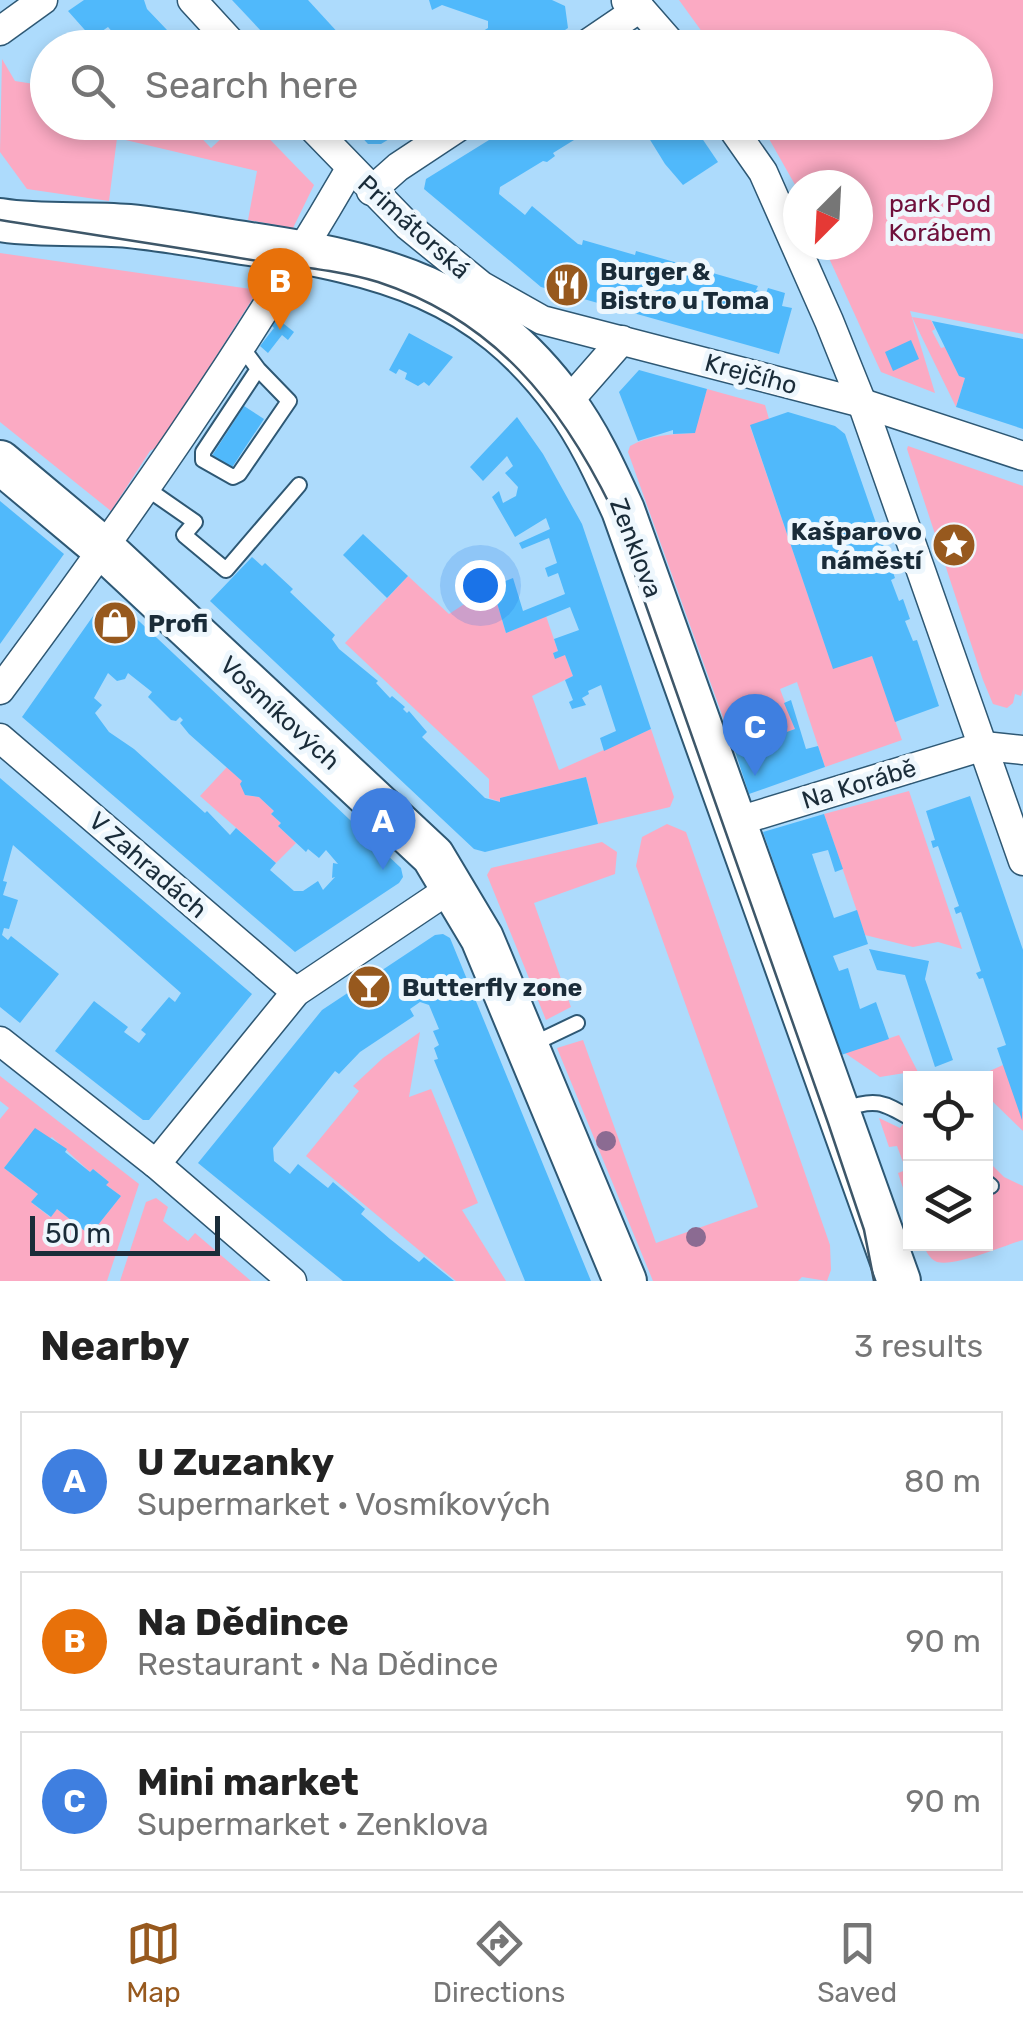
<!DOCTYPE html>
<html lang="en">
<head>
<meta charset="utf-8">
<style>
	:root { --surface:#fff; --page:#f2f2f2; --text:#222; --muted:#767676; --line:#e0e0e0; --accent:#97591e }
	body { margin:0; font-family:Rubik,sans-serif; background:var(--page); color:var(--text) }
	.controls { position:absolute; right:30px; bottom:30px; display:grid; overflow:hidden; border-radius:0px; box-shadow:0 5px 15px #0003 }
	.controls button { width:90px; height:90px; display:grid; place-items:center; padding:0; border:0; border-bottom:2px solid var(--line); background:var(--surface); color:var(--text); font:50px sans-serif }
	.compass { position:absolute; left:783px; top:170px; width:90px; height:90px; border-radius:50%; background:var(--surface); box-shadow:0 5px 15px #0003; rotate:204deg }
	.scale { position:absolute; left:30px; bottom:25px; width:190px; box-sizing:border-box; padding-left:10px; border:5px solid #1a2c39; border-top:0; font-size:28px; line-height:35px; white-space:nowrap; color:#1a2c39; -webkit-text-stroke:8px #eef7fd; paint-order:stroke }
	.you { position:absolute; left:480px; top:585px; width:35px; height:35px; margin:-25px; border:8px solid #fff; border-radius:50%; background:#1a73e8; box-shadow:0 0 0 15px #1a73e833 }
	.badge { display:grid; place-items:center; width:65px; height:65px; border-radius:50%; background:var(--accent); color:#fff; font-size:32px; font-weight:700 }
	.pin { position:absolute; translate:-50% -82px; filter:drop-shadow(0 2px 5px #0008) }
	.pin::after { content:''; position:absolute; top:52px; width:35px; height:30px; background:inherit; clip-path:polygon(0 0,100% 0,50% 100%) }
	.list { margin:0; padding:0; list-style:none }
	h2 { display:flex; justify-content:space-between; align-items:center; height:130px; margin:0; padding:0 40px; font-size:42px }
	h2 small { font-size:32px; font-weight:400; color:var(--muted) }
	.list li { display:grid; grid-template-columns:65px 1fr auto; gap:30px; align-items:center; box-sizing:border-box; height:140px; margin:0 20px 20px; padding:0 20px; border:2px solid var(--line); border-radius:0px }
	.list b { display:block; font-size:38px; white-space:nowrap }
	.list p { margin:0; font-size:32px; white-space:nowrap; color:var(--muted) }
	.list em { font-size:32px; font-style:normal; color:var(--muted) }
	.icon { flex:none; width:55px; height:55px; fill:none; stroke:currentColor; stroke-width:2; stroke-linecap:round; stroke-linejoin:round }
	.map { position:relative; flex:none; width:1023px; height:1281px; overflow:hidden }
	.search { position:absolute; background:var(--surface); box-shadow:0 5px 15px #0003; left:30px; right:30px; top:30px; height:110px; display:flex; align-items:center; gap:25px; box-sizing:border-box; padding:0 35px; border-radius:55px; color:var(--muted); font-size:38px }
	.sheet { height:610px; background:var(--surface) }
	nav { display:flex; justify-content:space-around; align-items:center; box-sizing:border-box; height:140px; border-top:2px solid var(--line); background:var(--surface); font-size:28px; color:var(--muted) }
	nav a { display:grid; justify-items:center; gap:5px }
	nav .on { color:var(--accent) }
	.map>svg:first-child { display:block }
</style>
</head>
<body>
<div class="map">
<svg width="1023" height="1281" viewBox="0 0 1023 1281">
	<rect width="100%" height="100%" fill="#addbfc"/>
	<g fill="#fbaac3" fill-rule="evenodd">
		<polygon points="679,0 1023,0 1023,334 910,311 935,393 881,372 823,245 858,245 858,185 798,185 798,190 760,123 976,122 976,48 713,47"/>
		<polygon points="2,59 15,81 47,86 48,122 187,123 211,148 238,123 254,123 314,185 293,228 248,220 257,171 117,138 109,201 27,189 0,152"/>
		<polygon points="0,253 258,290 160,445 150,451 111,511 0,422"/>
		<polygon points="912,317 931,320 935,329 932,331 941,348 945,347 959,376 965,378 956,407"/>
		<path d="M707,389l58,16 4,14 -19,7 83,242 39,-12 30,84 -77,27 -28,-85 -17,7 15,40 -60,22 -107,-299 2,-6c20,-11 42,-12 64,-13z"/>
		<polygon points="908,446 1023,486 1023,689 1021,696 1015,694 1013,703 1007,708 993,704 983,680 907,449"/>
		<polygon points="408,576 449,614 492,586 506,633 546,616 558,651 553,653 565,655 573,676 532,696 559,770 651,729 674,797 670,807 598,824 586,777 500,798 500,802 489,798 489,779 345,643"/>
		<polygon points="227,767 242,781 245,795 259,797 274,811 271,814 281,823 278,826 296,843 276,863 200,796"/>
		<polygon points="909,791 962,949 938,942 913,947 865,935 824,814"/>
		<polygon points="667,824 686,832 830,1245 831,1270 827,1281 802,1277 798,1281 653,1281 557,1048 583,1040 656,1243 758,1207 636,866 642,837"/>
		<polygon points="602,842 617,852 615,874 534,903 571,1007 546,1020 487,875 491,868"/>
		<polygon points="420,1032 409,1097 431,1089 478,1203 462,1210 506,1281 456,1281 306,1156 359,1091 353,1086 383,1058"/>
		<polygon points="899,1035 921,1078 914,1078 911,1072 880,1077 845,1053"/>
		<polygon points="1003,1065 1023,1113 1023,1131 986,1095 986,1078 974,1078"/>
		<path d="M0,1076l139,108 -32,97h-107v-162l9,-11 -9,-7zM35,1129l14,10 3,-2 38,35 3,-3 15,12 -2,4 15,11 -31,39 -33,-26 -7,8 -18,-14 6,-9 -34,-26z"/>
		<polygon points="910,1116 910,1209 898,1173 906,1170 897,1146 889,1147 879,1118 900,1128"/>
		<path d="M986,1159l18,18 19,9v54c-20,6 -67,27 -86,22 -8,-3 -11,-12 -15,-18h64z"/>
		<polygon points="156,1198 168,1207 163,1221 188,1241 195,1233 251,1281 120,1281 146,1202"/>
	</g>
	<g fill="#50b9fb" fill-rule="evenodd">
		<polygon points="84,0 144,0 147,9 167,30 146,48 127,48 108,27 92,38 68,11"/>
		<polygon points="232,0 308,0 352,48 277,48"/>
		<polygon points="429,0 552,0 565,6 568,28 538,48 436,48 445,42 460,42 472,38 488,28 488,21 442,5 432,10"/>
		<polygon points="348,122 417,122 381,144 368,144"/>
		<polygon points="518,122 610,122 600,129 595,127 553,153 555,156 547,162 543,161 500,187 499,194 525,215 532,206 578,244 582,245 583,240 635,255 636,251 758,286 756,290 766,293 768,288 785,293 782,306 792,308 779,354 541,287 424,189 426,179"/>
		<polygon points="639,122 691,122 718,162 683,185 665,164"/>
		<polygon points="274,316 294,332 288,340 282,335 268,353 260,346 274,328 269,323"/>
		<polygon points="932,321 1023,339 1023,429 956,407 965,378 959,376"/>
		<polygon points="409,333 453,357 429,386 424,382 418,386 405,379 407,373 399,369 396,374 389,370"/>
		<polygon points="911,340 919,359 893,371 885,352"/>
		<polygon points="639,370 707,389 695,433 673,434 673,430 638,441 619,392"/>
		<polygon points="244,406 264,419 225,478 206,465"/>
		<polygon points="788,412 835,426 845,434 895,578 891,580 899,601 903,599 910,619 905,621 913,641 917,640 939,706 895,722 872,656 833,669 750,425"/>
		<polygon points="517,417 543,454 582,524 651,729 604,751 600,738 616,731 601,685 588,691 589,694 582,698 586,705 572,709 569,702 573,700 565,680 573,676 565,655 555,659 553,653 558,651 554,639 579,630 570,607 506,633 492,586 513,578 523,611 565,594 558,573 548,577 545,568 557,563 549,538 522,549 519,543 550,529 546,518 515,537 492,497 499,491 503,503 516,496 518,487 505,473 513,466 507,456 483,481 470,467"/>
		<polygon points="0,501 64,554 0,644"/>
		<polygon points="363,534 408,576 387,598 343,555"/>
		<polygon points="252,557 262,566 265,563 293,589 290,592 335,635 332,639 339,649 378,681 376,683 390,698 392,696 405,707 403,709 407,713 409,711 427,732 422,737 485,798 500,802 500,798 586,777 598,824 485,852 474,849 210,601"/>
		<path d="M123,606l278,262 2,9 -4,6 -104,69 -273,-235 76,-108zM108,673l9,8 8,-2 3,-6 24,19 -4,5 23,23 5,1 4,-4 3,3 -3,3 9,11 53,47 -2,3 5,11 14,2 15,14 -3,3 10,9 -3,3 28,26 2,-3 11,9 7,-8 12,14 -5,-1 -1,15 3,-1 -12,13 -5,-9 -15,10h-9l-24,-21 6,-7 -40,-35 -6,7 -23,-24 -2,2 -71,-64 -25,-17 -14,-19 7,-8 -8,-7z"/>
		<polygon points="791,700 806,749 818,746 825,767 749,794 735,751 795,729 784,703"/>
		<polygon points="0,778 252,994 149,1120 143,1120 55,1051 94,1001 128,1027 124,1032 139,1043 146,1034 141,1030 169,997 175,1002 181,993 13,845 3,881 7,882 3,895 18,900 9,929 4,928 2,935 8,940 11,936 59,974 20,1023 0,1007"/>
		<polygon points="970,796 1023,950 1022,1120 997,1048 1006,1045 983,978 979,979 976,973 981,971 961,912 956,914 954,908 959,906 938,846 933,848 931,841 935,840 926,811"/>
		<polygon points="824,814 843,869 835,872 828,850 812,854 819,875 834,918 857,910 868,944 833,956 839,971 848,968 860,1009 876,1002 889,1039 841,1055 763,832"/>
		<polygon points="443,934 450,938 591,1281 525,1281 434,1060 438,1059 434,1048 439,1045 433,1031 439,1029 429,1005 420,1002 410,1009 414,1016 360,1052 339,1074 335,1071 273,1148 274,1161 290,1174 298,1164 328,1188 333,1182 365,1209 361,1214 390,1239 419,1262 424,1257 454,1281 343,1281 198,1163 322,1010 435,935"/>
		<polygon points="869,949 929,961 925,979 953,1060 935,1067 905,975 877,970"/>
		<polygon points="35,1128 67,1149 65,1152 90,1172 93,1169 109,1182 106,1185 121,1196 90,1235 57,1209 51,1217 31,1202 38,1194 4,1168"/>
	</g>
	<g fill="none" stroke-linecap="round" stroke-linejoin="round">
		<defs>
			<g id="lane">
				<polyline points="241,346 258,369 203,452 203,460 233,477 239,474 289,401 258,369"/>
				<polyline points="146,488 195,522 184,535 226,570 299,485"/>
				<polyline points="533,1044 577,1023"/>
				<path d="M844,1109c31,-11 39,-7 66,9"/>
				<polyline points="986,1182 991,1186"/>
			</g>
			<g id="street">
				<polyline points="192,0 236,48"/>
				<polyline points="626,1 640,8 675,48"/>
				<polyline points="0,31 43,0"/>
				<polyline points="581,48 640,8"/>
				<polyline points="307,122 408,226 482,286 542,320 862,403 1023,456"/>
				<polyline points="728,122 763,172 829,321 862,403 1023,861"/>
				<polyline points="371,191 398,167 466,122"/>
				<polyline points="566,404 622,340"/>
				<path d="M0,690c125,-168 245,-340 350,-521"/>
				<polyline points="0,738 296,992"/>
				<polyline points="735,822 984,746 1023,750"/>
				<polyline points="0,1041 156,1164 292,1281"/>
				<polyline points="156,1164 296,992 454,886"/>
			</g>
			<g id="primary">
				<path d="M0,220c43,7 86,2 129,6 40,4 81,12 121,18 133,20 231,44 315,159 24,32 41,70 58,107l276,771"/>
				<polyline points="0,462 105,550 433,856 482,938 625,1281"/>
			</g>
		</defs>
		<use href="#lane" stroke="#2e5874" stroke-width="18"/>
		<use href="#street" stroke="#2e5874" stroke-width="31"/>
		<use href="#primary" stroke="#2e5874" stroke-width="46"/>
		<use href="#lane" stroke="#fff" stroke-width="14"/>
		<use href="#street" stroke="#fff" stroke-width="28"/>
		<use href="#primary" stroke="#fff" stroke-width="42"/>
		<path stroke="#3e5769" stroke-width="2.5" d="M0,220c86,14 172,26 257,41 40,6 82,9 121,21 116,38 182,121 234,227l216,614 36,107 10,51"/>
	</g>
	<g fill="#8b6b92">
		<circle cx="606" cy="1141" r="10"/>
		<circle cx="696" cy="1237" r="10"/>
	</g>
	<defs>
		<symbol id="restaurant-disc" viewBox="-11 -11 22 22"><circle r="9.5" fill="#97591e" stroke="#eef7fd"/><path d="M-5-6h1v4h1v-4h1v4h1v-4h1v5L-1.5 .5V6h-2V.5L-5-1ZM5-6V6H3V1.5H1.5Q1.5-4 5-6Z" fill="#fff"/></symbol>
		<symbol id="sight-disc" viewBox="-11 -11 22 22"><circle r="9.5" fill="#97591e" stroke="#eef7fd"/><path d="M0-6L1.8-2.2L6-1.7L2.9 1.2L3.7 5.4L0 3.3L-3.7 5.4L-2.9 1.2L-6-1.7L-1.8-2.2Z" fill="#fff"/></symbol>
		<symbol id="shop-disc" viewBox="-11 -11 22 22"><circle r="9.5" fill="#97591e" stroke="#eef7fd"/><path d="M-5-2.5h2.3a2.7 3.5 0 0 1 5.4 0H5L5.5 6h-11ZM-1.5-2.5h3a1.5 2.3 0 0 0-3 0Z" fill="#fff"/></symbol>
		<symbol id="bar-disc" viewBox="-11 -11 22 22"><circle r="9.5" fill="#97591e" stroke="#eef7fd"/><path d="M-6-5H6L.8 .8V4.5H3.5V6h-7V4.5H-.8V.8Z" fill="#fff"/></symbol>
	</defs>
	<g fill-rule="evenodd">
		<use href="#restaurant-disc" x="542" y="260" width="50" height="50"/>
		<use href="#sight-disc" x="929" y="520" width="50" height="50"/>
		<use href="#shop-disc" x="90" y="598" width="50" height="50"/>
		<use href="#bar-disc" x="344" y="962" width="50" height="50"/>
	</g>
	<g text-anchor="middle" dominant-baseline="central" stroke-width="10" stroke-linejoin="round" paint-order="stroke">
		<g font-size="25" fill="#6f0f3b" stroke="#eef7fd">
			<text x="940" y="203">park Pod<tspan x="940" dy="29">Korábem</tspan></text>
		</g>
		<g font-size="25" fill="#1a2c39" stroke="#eef7fd">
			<text transform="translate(414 227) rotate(42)">Primátorská</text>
			<text transform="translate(751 374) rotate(15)">Krejčího</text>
			<text transform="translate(636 548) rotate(69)">Zenklova</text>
			<text transform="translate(280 713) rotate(43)">Vosmíkových</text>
			<text transform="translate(859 784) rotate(-17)">Na Korábě</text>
			<text transform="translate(148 865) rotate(41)">V Zahradách</text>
		</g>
		<g font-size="25" font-weight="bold" fill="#1a2c39" stroke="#eef7fd" text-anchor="start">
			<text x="600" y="271">Burger &amp;<tspan x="600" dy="29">Bistro u Toma</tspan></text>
			<text x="922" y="531" text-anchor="end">Kašparovo<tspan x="922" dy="29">náměstí</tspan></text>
			<text x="148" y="623">Profi</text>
			<text x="402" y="987">Butterfly zone</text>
		</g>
	</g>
</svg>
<div class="controls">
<button><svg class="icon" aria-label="locate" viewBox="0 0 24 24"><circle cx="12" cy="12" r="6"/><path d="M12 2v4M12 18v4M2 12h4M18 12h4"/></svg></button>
<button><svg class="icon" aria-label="layers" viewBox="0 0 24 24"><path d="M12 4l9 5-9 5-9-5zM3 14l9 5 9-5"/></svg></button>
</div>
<svg class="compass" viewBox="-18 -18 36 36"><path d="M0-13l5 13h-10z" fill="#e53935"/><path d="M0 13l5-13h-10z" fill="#767676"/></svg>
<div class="scale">50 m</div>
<div class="you"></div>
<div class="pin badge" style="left:383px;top:870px;background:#3f7fe0">A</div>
<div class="pin badge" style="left:280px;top:330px;background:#e8710a">B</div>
<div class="pin badge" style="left:755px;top:776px;background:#3f7fe0">C</div>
<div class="search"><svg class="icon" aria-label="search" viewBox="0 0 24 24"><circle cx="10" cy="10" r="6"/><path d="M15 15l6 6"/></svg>Search here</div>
</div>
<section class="sheet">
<h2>Nearby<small>3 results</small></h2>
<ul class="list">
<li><span class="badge" style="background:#3f7fe0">A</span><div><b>U Zuzanky</b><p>Supermarket · Vosmíkových</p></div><em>80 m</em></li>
<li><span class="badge" style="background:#e8710a">B</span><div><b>Na Dědince</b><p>Restaurant · Na Dědince</p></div><em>90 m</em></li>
<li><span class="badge" style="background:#3f7fe0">C</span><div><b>Mini market</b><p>Supermarket · Zenklova</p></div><em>90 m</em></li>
</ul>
</section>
<nav>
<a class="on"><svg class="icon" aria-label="map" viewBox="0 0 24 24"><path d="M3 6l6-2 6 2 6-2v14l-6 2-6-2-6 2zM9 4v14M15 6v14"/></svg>Map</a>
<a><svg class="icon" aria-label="directions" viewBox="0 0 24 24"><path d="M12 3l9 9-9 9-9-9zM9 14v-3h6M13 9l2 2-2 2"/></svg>Directions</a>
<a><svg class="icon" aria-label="saved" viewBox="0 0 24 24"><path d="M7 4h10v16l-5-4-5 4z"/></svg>Saved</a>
</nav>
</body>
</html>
